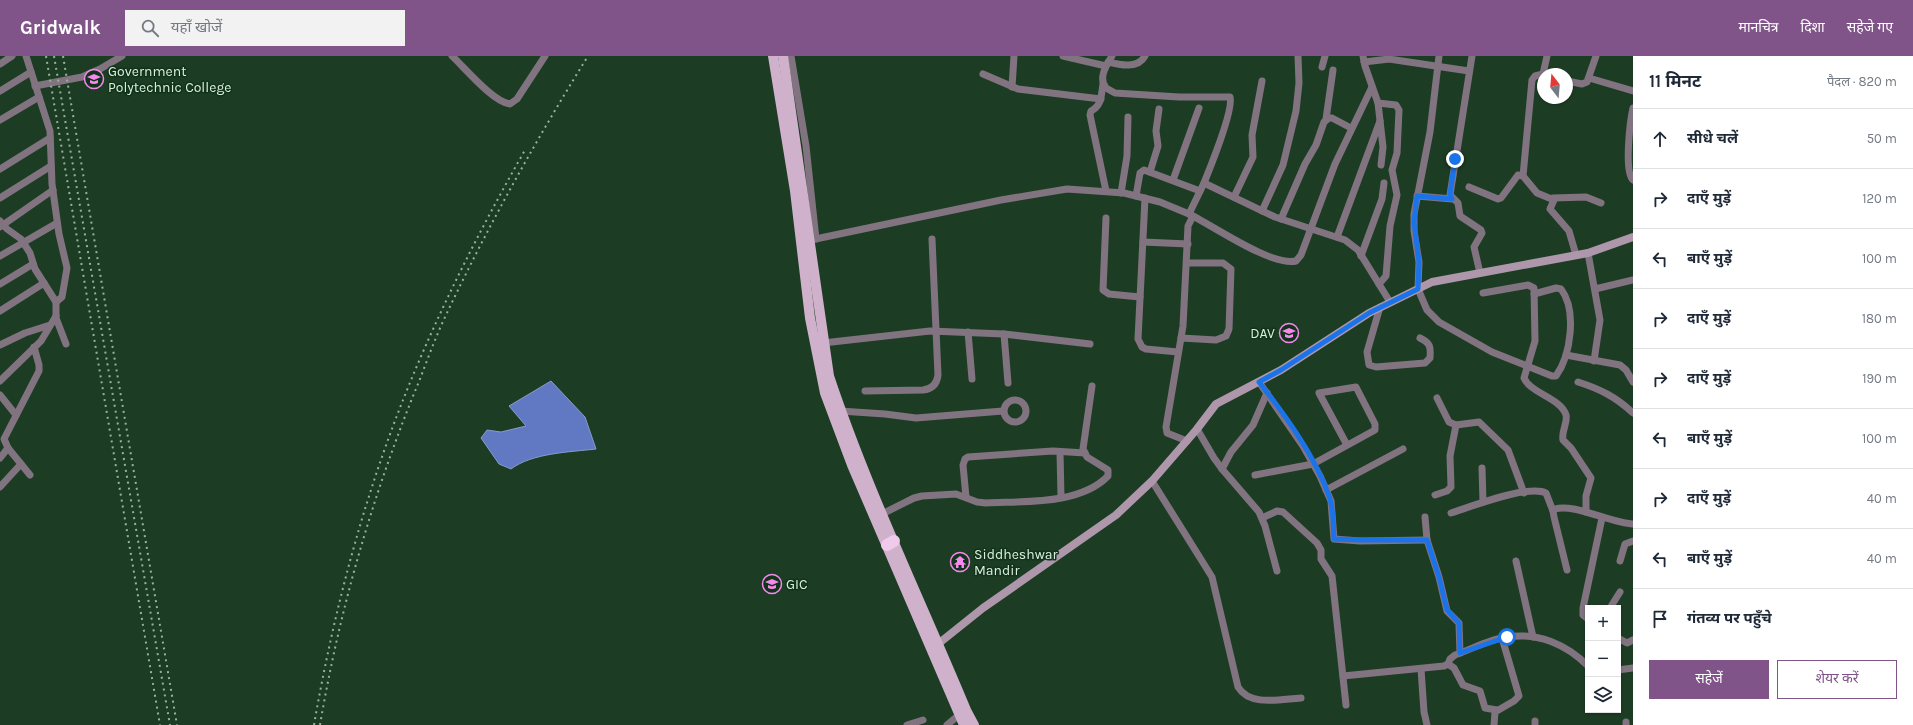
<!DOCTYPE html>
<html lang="hi">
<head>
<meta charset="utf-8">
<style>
	:root { --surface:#fff; --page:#f2f2f3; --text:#1f2937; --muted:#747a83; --line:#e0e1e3; --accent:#805489 }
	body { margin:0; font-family:Karla,"Noto Sans Devanagari",sans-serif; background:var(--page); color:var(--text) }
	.controls { position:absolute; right:12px; bottom:12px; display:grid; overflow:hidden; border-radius:0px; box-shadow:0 1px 3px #0004 }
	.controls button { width:36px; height:36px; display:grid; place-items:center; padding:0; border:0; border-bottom:1px solid var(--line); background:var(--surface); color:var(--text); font:20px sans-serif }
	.compass { position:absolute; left:1537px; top:12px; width:36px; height:36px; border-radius:50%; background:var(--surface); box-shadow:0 1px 3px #0004; rotate:344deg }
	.stop { position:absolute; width:12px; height:12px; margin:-9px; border:3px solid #1a73e8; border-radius:50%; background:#fff }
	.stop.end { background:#1a73e8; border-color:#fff; box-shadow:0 1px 4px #0008 }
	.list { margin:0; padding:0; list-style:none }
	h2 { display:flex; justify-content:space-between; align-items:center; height:52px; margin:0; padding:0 16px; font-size:17px }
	h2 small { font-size:13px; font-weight:400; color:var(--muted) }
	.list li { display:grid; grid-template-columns:26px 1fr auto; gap:12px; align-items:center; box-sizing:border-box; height:60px; padding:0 16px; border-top:1px solid var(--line) }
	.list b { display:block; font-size:15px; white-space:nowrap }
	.list em { font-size:13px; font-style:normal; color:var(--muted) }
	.actions { display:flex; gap:8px; padding:12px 16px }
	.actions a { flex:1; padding:9px 0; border:1px solid var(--accent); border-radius:0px; text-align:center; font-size:14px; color:var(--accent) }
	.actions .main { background:var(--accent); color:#fff }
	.icon { flex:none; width:22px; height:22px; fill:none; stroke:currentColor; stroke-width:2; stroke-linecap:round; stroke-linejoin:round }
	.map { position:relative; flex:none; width:1633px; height:669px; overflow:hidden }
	header { display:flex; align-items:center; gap:24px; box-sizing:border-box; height:56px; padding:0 20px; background:var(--accent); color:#fff }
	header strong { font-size:19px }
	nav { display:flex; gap:22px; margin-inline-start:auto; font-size:14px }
	.search { width:280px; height:36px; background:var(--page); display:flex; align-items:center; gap:10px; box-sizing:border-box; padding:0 14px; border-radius:0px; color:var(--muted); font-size:15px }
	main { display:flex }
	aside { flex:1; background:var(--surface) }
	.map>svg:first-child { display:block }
</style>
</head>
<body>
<header>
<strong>Gridwalk</strong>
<div class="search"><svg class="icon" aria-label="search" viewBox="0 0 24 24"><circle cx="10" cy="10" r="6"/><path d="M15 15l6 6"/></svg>यहाँ खोजें</div>
<nav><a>मानचित्र</a><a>दिशा</a><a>सहेजे गए</a></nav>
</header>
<main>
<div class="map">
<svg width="1633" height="669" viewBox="0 0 1633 669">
	<rect width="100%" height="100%" fill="#1c3d24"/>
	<path fill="#6178c3" stroke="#869ccb" d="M551,325l34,36 11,32c-26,3 -64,4 -85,20l-12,-5 -18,-26 6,-8 14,2 25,-6 -17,-20z"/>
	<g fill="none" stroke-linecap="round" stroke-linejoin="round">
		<g stroke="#827381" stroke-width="7">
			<path d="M452,0c13,12 41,46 58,48l7,-5 28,-43"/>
			<polyline points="791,0 806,90 816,183"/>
			<polyline points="1063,0 1106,10"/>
			<path d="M1112,0c-6,10 -14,22 -6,32l9,5 64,4h51c4,13 -20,71 -26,86"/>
			<polyline points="1363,0 1365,10 1378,47 1396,49 1399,54 1397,97 1392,114 1397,139 1390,170 1386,220 1379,228"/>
			<path d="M1439,0l-9,76 -16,82v17l5,31 -1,27 9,21 12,12 53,30 60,24h4c15,-21 21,-66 5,-87l-5,-1 -22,6"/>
			<polyline points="1472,0 1450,139 1458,147 1460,160 1481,174 1482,177 1474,191 1480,217"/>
			<path d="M1108,6c12,3 30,7 37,-6"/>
			<polyline points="1364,6 1389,3 1469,15"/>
			<polyline points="0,8 12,0"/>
			<polyline points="1322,11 1325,0"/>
			<polyline points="983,18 1018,33 1101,43"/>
			<polyline points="1543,18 1547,0"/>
			<polyline points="1589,22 1633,35"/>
			<polyline points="1567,25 1582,28 1587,26 1596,0"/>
			<path d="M1103,28c-2,12 -1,21 -12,27l-1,4 16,76"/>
			<polyline points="35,30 82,21 100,13 122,0"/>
			<polyline points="1012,31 1014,0"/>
			<polyline points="0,35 31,16"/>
			<polyline points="1378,47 1383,91 1381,109"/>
			<path d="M1633,52c-3,13 -9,64 0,72"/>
			<polyline points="1326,63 1333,14"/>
			<polyline points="0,64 39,41"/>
			<polyline points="0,113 50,82"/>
			<polyline points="1150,116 1158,90 1156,75 1159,53"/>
			<polyline points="1523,120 1532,24 1535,20 1543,18"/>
			<polyline points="1173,124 1199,52"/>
			<polyline points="1469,131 1498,143 1501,142 1518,119 1523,120 1537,137 1554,144 1550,153 1569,175 1576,199"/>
			<polyline points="1121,137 1127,100 1128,61"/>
			<polyline points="1136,140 1140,117 1144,114 1200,135"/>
			<polyline points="1417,140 1452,143"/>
			<polyline points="1234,141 1253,101 1252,79 1262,25"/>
			<polyline points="0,142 51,110"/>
			<polyline points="1145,142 1138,283 1142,291 1146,293 1178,296"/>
			<polyline points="1553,142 1586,141 1601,147"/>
			<polyline points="1262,155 1283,109 1296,55 1299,27 1298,0"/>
			<path d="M1189,158c23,11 83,53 107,47l5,-6 34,-91 37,-77"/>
			<polyline points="1106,162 1103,234 1109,238 1140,241"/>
			<polyline points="1281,163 1305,108 1316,89 1324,66 1329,62 1332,62 1351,72"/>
			<polyline points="0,165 7,173 21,183 30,197 35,213 56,246 62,241 67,212 59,178 52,128 50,75 26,0"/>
			<polyline points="0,171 53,134"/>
			<polyline points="1337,181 1380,65"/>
			<polyline points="806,185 1001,144 1067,133 1124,137 1160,146 1189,158 1204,127 1275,161 1345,184 1358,194 1390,246"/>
			<polyline points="1143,186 1188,188"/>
			<polyline points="1588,197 1600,264 1594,305"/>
			<polyline points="0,200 57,167"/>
			<polyline points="1361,200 1382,143 1384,127"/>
			<polyline points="0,228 33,208"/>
			<polyline points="1595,233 1633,224"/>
			<path d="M1483,237l45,-8 6,3 1,53 -11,37c6,15 37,20 42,37 2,8 -5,16 -3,25l8,8 20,30 -5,18v16"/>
			<polyline points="56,246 56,262 66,288"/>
			<path d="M1380,251l-13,45 2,13 7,2 49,-4 5,-5c1,-12 0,-15 -10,-20"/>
			<polyline points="0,255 44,227"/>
			<polyline points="968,276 972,323"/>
			<polyline points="1004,278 1008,327"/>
			<polyline points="1181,282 1216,284 1226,280 1229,273 1231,213 1223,207 1187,207"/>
			<polyline points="823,287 930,275 1004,278 1090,288"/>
			<polyline points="0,289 25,277 50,269"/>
			<polyline points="1566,299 1620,309 1626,314 1633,326"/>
			<polyline points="0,325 41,285 56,260"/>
			<polyline points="1259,326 1303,390 1320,420 1331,445 1334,483 1360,485 1427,484"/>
			<path d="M1578,326c22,7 38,15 55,31"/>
			<path d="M865,335l58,-1c9,-1 14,-6 15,-15l-6,-136"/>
			<polyline points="0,339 16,359"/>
			<polyline points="1437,342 1449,366 1456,369 1479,366 1508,394 1524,437"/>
			<circle cx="1015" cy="355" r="11"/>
			<polyline points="840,355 885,358 916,362 1003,355"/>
			<polyline points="1197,373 1214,402 1222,413 1231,396 1253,369 1267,337"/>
			<polyline points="1187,385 1167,377 1166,371 1183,270 1188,170 1193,160"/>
			<polyline points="1060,396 1061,441"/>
			<polyline points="0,402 8,392"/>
			<polyline points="1482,412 1483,446"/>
			<polyline points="1222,413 1259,456 1265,470 1277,515"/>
			<polyline points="30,419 8,392 4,383 39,315 39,309 34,291"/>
			<polyline points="1255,419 1313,408 1375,374 1375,368 1356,331 1319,337 1347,389"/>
			<path d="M1152,425l60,96 26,110c12,20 43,12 63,11"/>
			<polyline points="0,431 21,408"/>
			<polyline points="1326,434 1403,393"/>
			<polyline points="1435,439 1447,435 1451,431 1450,400 1456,369"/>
			<polyline points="966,441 963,409 965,403 968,401 1053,395 1085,397"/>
			<path d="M1451,457c19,-6 78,-29 95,-20l7,18"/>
			<path d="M882,458l32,-16 8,-2 34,-2 21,8 9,1c38,-2 94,2 122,-27v-6l-21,-13 -4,-8 9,-63"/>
			<polyline points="1425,461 1427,484 1439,521 1447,555 1459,567 1460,597"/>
			<polyline points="1262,462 1277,455 1283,456 1317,487 1321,494 1321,503 1332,520 1346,649"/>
			<polyline points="1516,505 1533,581"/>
			<polyline points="1620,505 1625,488 1633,485"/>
			<path d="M1567,514l-13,-53 -1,-6 2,-2c18,-6 56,14 78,15"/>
			<polyline points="1610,552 1620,536"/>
			<polyline points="1588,563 1583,559 1583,552 1602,462"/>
			<polyline points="1618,582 1627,587 1633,584"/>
			<polyline points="1448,608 1454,612 1463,629 1480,635 1485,652 1497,654"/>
			<polyline points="1421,613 1424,656 1427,669"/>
			<polyline points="1618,614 1633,612"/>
			<path d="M1343,620l101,-10 4,-2 2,-5 5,-4c17,-6 35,-16 52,-18 32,-5 60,8 81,29"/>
			<polyline points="907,669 923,664"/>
			<polyline points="947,669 959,659"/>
			<polyline points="1494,669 1495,656 1514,645 1519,640 1502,582"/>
			<polyline points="1535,669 1535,665"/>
			<polyline points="1626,669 1626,666"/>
		</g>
		<polyline stroke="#ae97ab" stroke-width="8" points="938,588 983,552 1116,459 1152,425 1197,373 1216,348 1281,314 1369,257 1432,226 1588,197 1633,181"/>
		<g stroke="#d0b1cc" stroke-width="10">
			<polyline points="773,0 795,135 810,262 825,337 852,409 964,669"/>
			<path d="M783,0l46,320c38,114 91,223 137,334l8,15"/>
		</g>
		<polyline stroke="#efcaea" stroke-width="12" points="887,489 894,485"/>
		<g stroke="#9ab19e" stroke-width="2" stroke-dasharray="2 4" stroke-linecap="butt">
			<polyline points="46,0 160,669"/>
			<polyline points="54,0 170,669"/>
			<polyline points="63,0 177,669"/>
			<path d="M314,669c19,-110 48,-221 89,-325 34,-86 76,-169 122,-250"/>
			<path d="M320,669c20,-118 54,-235 100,-346 8,-21 16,-43 26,-64 42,-89 90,-175 142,-259"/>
		</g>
	</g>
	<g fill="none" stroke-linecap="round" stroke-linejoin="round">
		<path stroke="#1a73e8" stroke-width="5" d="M1455,103l-5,35 2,5 -35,-3 -3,26 5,40 -1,27 -49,24 -88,57 -22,12c26,33 56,74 70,114 5,13 4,29 5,43l26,1h67l12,37 8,33 12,13 1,30 47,-16"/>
	</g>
	<defs>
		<symbol id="university-ring" viewBox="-11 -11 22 22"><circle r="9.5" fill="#11331a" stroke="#f689ee" stroke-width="1.5"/><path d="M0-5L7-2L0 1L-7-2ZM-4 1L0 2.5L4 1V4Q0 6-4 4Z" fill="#f689ee"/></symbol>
		<symbol id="school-ring" viewBox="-11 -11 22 22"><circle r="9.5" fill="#11331a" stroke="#f689ee" stroke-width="1.5"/><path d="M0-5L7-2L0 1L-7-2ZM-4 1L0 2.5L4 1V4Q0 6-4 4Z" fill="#f689ee"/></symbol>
		<symbol id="temple-ring" viewBox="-11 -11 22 22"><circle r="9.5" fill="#11331a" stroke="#f689ee" stroke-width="1.5"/><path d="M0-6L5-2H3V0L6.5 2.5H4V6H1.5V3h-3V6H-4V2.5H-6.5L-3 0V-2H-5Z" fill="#f689ee"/></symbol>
	</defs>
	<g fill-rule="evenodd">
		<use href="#university-ring" x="83" y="12" width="22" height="22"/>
		<use href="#school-ring" x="1278" y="266" width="22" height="22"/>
		<use href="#temple-ring" x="949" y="495" width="22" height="22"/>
		<use href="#school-ring" x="761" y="517" width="22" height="22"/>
	</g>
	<g text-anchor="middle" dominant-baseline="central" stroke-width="3" stroke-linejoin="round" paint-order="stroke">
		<g font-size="14" fill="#dcefdf" stroke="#11331a" text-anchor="start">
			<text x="108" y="15">Government<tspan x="108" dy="16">Polytechnic College</tspan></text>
			<text x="1275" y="277" text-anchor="end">DAV</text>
			<text x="974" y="498">Siddheshwar<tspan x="974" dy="16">Mandir</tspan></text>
			<text x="786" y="528">GIC</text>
		</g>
	</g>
</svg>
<div class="controls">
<button>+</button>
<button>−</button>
<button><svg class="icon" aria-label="layers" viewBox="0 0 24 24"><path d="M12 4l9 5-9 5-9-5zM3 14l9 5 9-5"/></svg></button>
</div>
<svg class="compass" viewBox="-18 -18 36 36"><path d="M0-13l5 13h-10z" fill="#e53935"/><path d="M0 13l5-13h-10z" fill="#747a83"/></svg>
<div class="stop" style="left:1507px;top:581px"></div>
<div class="stop end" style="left:1455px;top:103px"></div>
</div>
<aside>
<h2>11 मिनट<small>पैदल · 820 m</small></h2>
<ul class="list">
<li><svg class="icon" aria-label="ahead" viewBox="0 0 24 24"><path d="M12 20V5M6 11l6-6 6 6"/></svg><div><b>सीधे चलें</b></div><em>50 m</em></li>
<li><svg class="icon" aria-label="right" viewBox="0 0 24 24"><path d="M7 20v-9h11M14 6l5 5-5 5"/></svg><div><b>दाएँ मुड़ें</b></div><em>120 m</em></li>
<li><svg class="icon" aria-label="left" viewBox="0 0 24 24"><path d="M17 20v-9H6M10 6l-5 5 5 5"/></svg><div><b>बाएँ मुड़ें</b></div><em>100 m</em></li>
<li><svg class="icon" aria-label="right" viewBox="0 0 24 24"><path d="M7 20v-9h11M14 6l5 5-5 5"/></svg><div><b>दाएँ मुड़ें</b></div><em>180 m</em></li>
<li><svg class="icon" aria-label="right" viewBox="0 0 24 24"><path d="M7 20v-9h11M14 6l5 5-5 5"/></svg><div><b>दाएँ मुड़ें</b></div><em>190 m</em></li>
<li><svg class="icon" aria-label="left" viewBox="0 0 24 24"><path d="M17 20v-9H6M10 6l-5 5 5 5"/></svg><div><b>बाएँ मुड़ें</b></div><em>100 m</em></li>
<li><svg class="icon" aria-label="right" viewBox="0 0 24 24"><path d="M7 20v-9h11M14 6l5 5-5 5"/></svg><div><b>दाएँ मुड़ें</b></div><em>40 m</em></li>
<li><svg class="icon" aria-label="left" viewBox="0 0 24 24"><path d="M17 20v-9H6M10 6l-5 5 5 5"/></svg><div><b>बाएँ मुड़ें</b></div><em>40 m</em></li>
<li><svg class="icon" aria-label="arrive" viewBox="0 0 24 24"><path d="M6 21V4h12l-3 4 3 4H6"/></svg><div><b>गंतव्य पर पहुँचे</b></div></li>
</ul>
<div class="actions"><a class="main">सहेजें</a><a>शेयर करें</a></div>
</aside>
</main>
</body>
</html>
